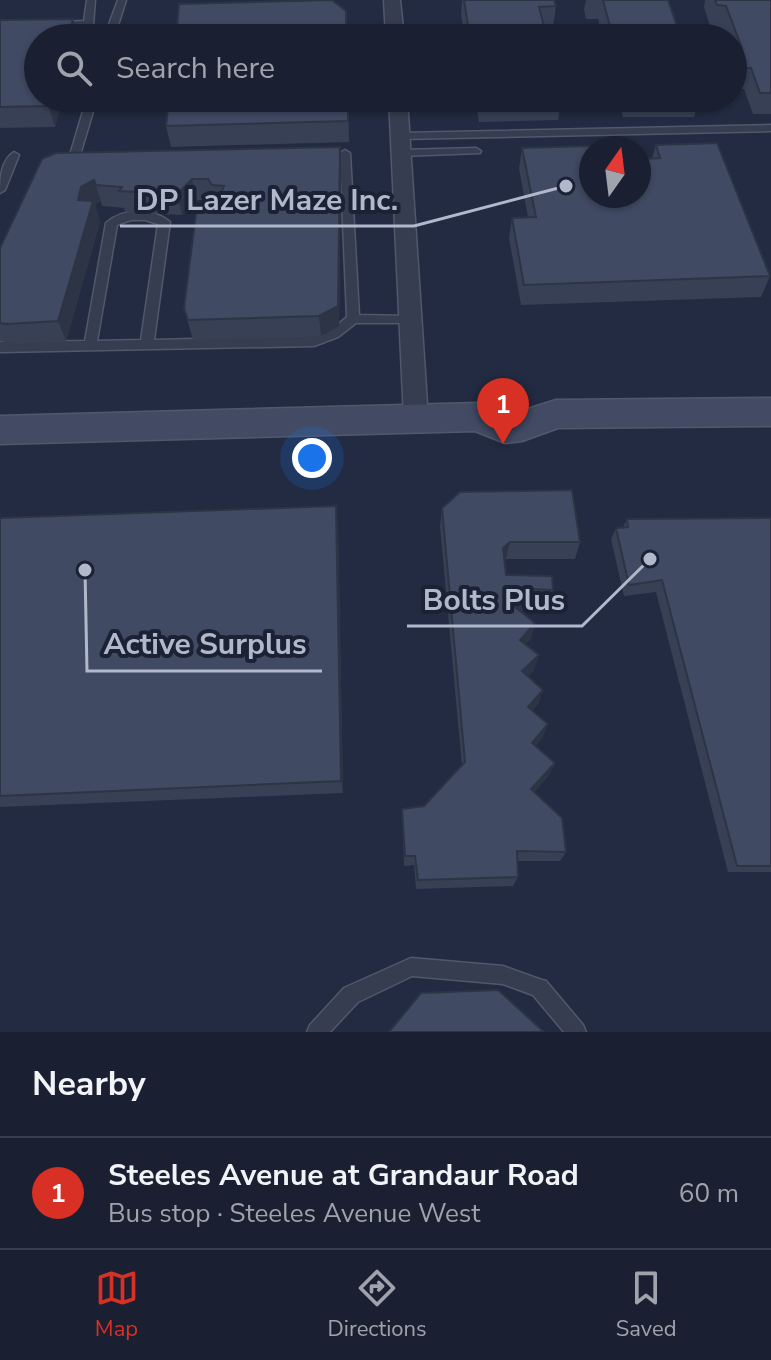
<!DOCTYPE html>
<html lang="en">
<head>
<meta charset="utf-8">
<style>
	:root { --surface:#1a2031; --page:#232839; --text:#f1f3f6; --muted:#9fa3ab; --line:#383e4d; --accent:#d93025 }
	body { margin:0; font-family:"Nunito Sans",sans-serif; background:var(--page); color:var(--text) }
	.compass { position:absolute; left:579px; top:136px; width:72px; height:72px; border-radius:50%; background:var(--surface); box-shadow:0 2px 6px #0004; rotate:14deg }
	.you { position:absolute; left:312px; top:458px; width:28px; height:28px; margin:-20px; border:6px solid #fff; border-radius:50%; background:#1a73e8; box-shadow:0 0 0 12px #1a73e833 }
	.badge { display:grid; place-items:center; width:52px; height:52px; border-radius:50%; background:var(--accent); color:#fff; font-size:26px; font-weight:700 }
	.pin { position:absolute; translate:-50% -66px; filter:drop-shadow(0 2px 4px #0008) }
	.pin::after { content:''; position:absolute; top:42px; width:28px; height:24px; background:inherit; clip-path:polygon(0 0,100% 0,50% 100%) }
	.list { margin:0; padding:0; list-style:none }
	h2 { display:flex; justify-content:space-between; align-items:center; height:104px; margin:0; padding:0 32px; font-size:34px }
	h2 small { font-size:26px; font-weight:400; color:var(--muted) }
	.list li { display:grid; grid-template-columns:52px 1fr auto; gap:24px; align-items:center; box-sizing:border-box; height:112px; padding:0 32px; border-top:2px solid var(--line) }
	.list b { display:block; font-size:30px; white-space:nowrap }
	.list p { margin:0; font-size:26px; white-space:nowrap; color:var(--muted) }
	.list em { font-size:26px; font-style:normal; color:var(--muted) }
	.icon { flex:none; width:44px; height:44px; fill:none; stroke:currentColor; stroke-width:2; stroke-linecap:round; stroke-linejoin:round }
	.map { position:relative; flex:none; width:771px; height:1032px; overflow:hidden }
	.search { position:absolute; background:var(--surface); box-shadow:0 2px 6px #0004; left:24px; right:24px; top:24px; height:88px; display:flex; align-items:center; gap:20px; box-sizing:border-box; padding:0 28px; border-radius:44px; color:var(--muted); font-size:30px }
	.sheet { height:216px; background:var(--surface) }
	nav { display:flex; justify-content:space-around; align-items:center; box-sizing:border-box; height:112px; border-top:2px solid var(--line); background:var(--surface); font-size:22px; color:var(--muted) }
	nav a { display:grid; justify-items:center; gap:4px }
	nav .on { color:var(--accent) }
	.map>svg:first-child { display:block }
</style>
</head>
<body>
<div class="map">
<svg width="771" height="1032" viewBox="0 0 771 1032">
	<rect width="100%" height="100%" fill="#222b41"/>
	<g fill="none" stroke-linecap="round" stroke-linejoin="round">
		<defs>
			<g id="lane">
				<polygon points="87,0 95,0 92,38 82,38 84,27 54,27 54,23 57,22 84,21"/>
				<polygon points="118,0 126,0 114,38 104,38"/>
				<polygon points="87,98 97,98 80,155 75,158 70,155"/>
				<polygon points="771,125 771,131 400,139 395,136 400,133"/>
				<polygon points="476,148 481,151 480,153 401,156 396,153 401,150"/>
				<path d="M345,150l5,3 9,162 51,1 6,4 -2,3h-58l-18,14 -24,9 -314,6v-10l85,-1 21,-118c16,-15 47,-15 64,-1l-16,118 159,-4 17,-5 17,-14 -7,-164zM145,220l13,4 -17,116 -44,1 20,-116 14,-5z"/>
				<path d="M14,152l5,3 -14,35 -5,3c0,-14 1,-33 14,-41z"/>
				<polygon points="411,958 503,966 539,979 546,981 583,1025 586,1032 564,1032 533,995 503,984 412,976 358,1002 330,1032 307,1032 310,1025 344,988"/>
			</g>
			<g id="street">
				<polygon points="384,0 400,0 404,38 386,38"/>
				<polygon points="389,98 407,98 428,419 425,426 416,428 407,426 404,419"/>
			</g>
			<polygon id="secondary" points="771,398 771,426 558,428 522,441 505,443 475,431 0,444 0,416 478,403 508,415 556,400"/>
		</defs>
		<use href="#lane" stroke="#51586b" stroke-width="3"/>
		<use href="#street" stroke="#51586b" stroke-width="3"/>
		<use href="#secondary" stroke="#51586b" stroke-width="3"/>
		<use href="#lane" fill="#363d50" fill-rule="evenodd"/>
		<use href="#street" fill="#363d50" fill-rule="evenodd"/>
		<use href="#secondary" fill="#434b64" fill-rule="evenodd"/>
	</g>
	<g fill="#374055">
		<polygon points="462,0 554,0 556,6 553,27 544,28 547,38 465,38 461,15"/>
		<polygon points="586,0 668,0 681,38 603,38 598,19 586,19 584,9"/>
		<polygon points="705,0 771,0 771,114 753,114 744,89 733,89 733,38 724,38 720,27 710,26 704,7"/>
		<polygon points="73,19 78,38 38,38 63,98 55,127 0,128 0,20"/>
		<polygon points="348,98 349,142 171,147 166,126"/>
		<polygon points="475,98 562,98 558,120 479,122"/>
		<polygon points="618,98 700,98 694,117 623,117"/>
		<polygon points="656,145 770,276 761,297 521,305 509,238 512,218 528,217 519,169 522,148 591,196 652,158"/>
		<polygon points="42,159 341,168 339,326 321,336 193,340 184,308 206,205 212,200 197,200 182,215 125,212 124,208 102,206 101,201 95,205 100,222 66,341 16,344 0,341 0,248"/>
		<polygon points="442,508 580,542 575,559 506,559 504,561 506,575 553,590 548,606 526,605 521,612 535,623 531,638 525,644 534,670 528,676 543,690 538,704 532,711 543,737 535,746 555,763 549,775 534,792 566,852 560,861 517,861 518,877 513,886 416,889 414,865 404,866 402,809 424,806 462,766 440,526"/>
		<polygon points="0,518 338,523 343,793 0,807"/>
		<polygon points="771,518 771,872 728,872 656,592 624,596 611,539 616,528 623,527 627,519"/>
	</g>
	<g fill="#2d3445">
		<polygon points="73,19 78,38 67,38"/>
		<polygon points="51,98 63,98 55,127 48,106"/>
		<polygon points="340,147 341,168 339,326 321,336 319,316"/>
		<polygon points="192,179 197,200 182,215 177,194"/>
		<polygon points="94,180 101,201 95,205 100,222 66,341 58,321 78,200 81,187"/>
		<polygon points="336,506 338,523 343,793 341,781"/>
		<polygon points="510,542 506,559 499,565 503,548"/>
		<polygon points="531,589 526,605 511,623 515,607"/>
		<polygon points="535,623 531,638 516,655 520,640"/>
		<polygon points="539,655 534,670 518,685 522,671"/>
		<polygon points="543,690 538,704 523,720 528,707"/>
		<polygon points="548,724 543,737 527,756 532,743"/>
		<polygon points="555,763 549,775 526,800 531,789"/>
	</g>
	<g fill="#404a63" stroke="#2d3445" stroke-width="2">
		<polygon points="332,0 346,11 346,38 176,38 179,4"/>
		<polygon points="464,0 554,0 556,6 539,7 547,38 470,38"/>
		<polygon points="603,0 668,0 681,38 613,38"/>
		<polygon points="715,0 771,0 771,93 760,93 751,68 739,68 733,48 742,48 726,6 717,5"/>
		<polygon points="73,19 67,38 38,38 38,98 51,98 48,106 0,107 0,20"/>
		<polygon points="169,98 348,98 348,121 166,126"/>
		<polygon points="480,98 562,98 562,99 481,101"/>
		<polygon points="717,143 770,276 524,285 512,218 536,217 522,148 624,145 625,148 591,148 591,196 639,196 639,159 660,158 656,145"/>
		<polygon points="340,147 338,306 319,316 188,320 184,308 197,206 206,205 207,201 218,200 224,186 212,185 208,179 192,179 177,194 119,191 122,187 96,185 94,180 81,187 78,200 93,201 58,321 7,324 0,323 0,248 42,159 56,153"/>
		<polygon points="572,490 580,542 510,542 503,548 506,575 552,576 553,590 531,589 515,607 535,623 520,640 539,655 522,671 543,690 528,707 548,724 532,743 555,763 531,789 562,818 566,852 517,851 518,877 418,880 415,856 405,856 402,809 424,806 465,762 442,508 460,492"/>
		<polygon points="336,506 341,781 0,796 0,518"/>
		<polygon points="771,518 771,866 737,866 662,580 629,585 616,528 628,527 627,519"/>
		<polygon points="498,990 544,1032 389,1032 421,993"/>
	</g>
	<path fill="none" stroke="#b2b8cb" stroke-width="3" d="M566 186L414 226H120M650 559L582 626H407M85 570L87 671H322"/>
	<g fill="#b2b8cb" stroke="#1b2235" stroke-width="3">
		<circle cx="566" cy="186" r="8"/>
		<circle cx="650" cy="559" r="8"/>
		<circle cx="85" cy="570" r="8"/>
	</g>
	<g font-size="30" text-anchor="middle" font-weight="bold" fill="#b2b8cb" stroke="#1b2235" stroke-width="8" stroke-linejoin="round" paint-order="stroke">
		<text x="267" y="210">DP Lazer Maze Inc.</text>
		<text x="494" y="610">Bolts Plus</text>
		<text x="205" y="654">Active Surplus</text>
	</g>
</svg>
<svg class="compass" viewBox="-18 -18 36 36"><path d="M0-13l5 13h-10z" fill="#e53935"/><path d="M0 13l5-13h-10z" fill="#9fa3ab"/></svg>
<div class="you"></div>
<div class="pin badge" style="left:503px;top:444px">1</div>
<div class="search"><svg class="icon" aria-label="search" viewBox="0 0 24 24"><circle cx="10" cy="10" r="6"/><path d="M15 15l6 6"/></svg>Search here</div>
</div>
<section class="sheet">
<h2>Nearby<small></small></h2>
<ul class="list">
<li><span class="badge">1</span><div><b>Steeles Avenue at Grandaur Road</b><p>Bus stop · Steeles Avenue West</p></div><em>60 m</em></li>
</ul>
</section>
<nav>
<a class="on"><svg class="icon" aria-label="map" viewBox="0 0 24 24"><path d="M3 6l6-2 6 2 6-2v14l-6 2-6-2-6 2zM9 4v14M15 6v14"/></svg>Map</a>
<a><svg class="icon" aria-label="directions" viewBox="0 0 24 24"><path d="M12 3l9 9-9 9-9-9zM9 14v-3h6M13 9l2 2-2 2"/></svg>Directions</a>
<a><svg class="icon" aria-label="saved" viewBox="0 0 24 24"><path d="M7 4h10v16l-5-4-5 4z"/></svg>Saved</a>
</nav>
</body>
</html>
